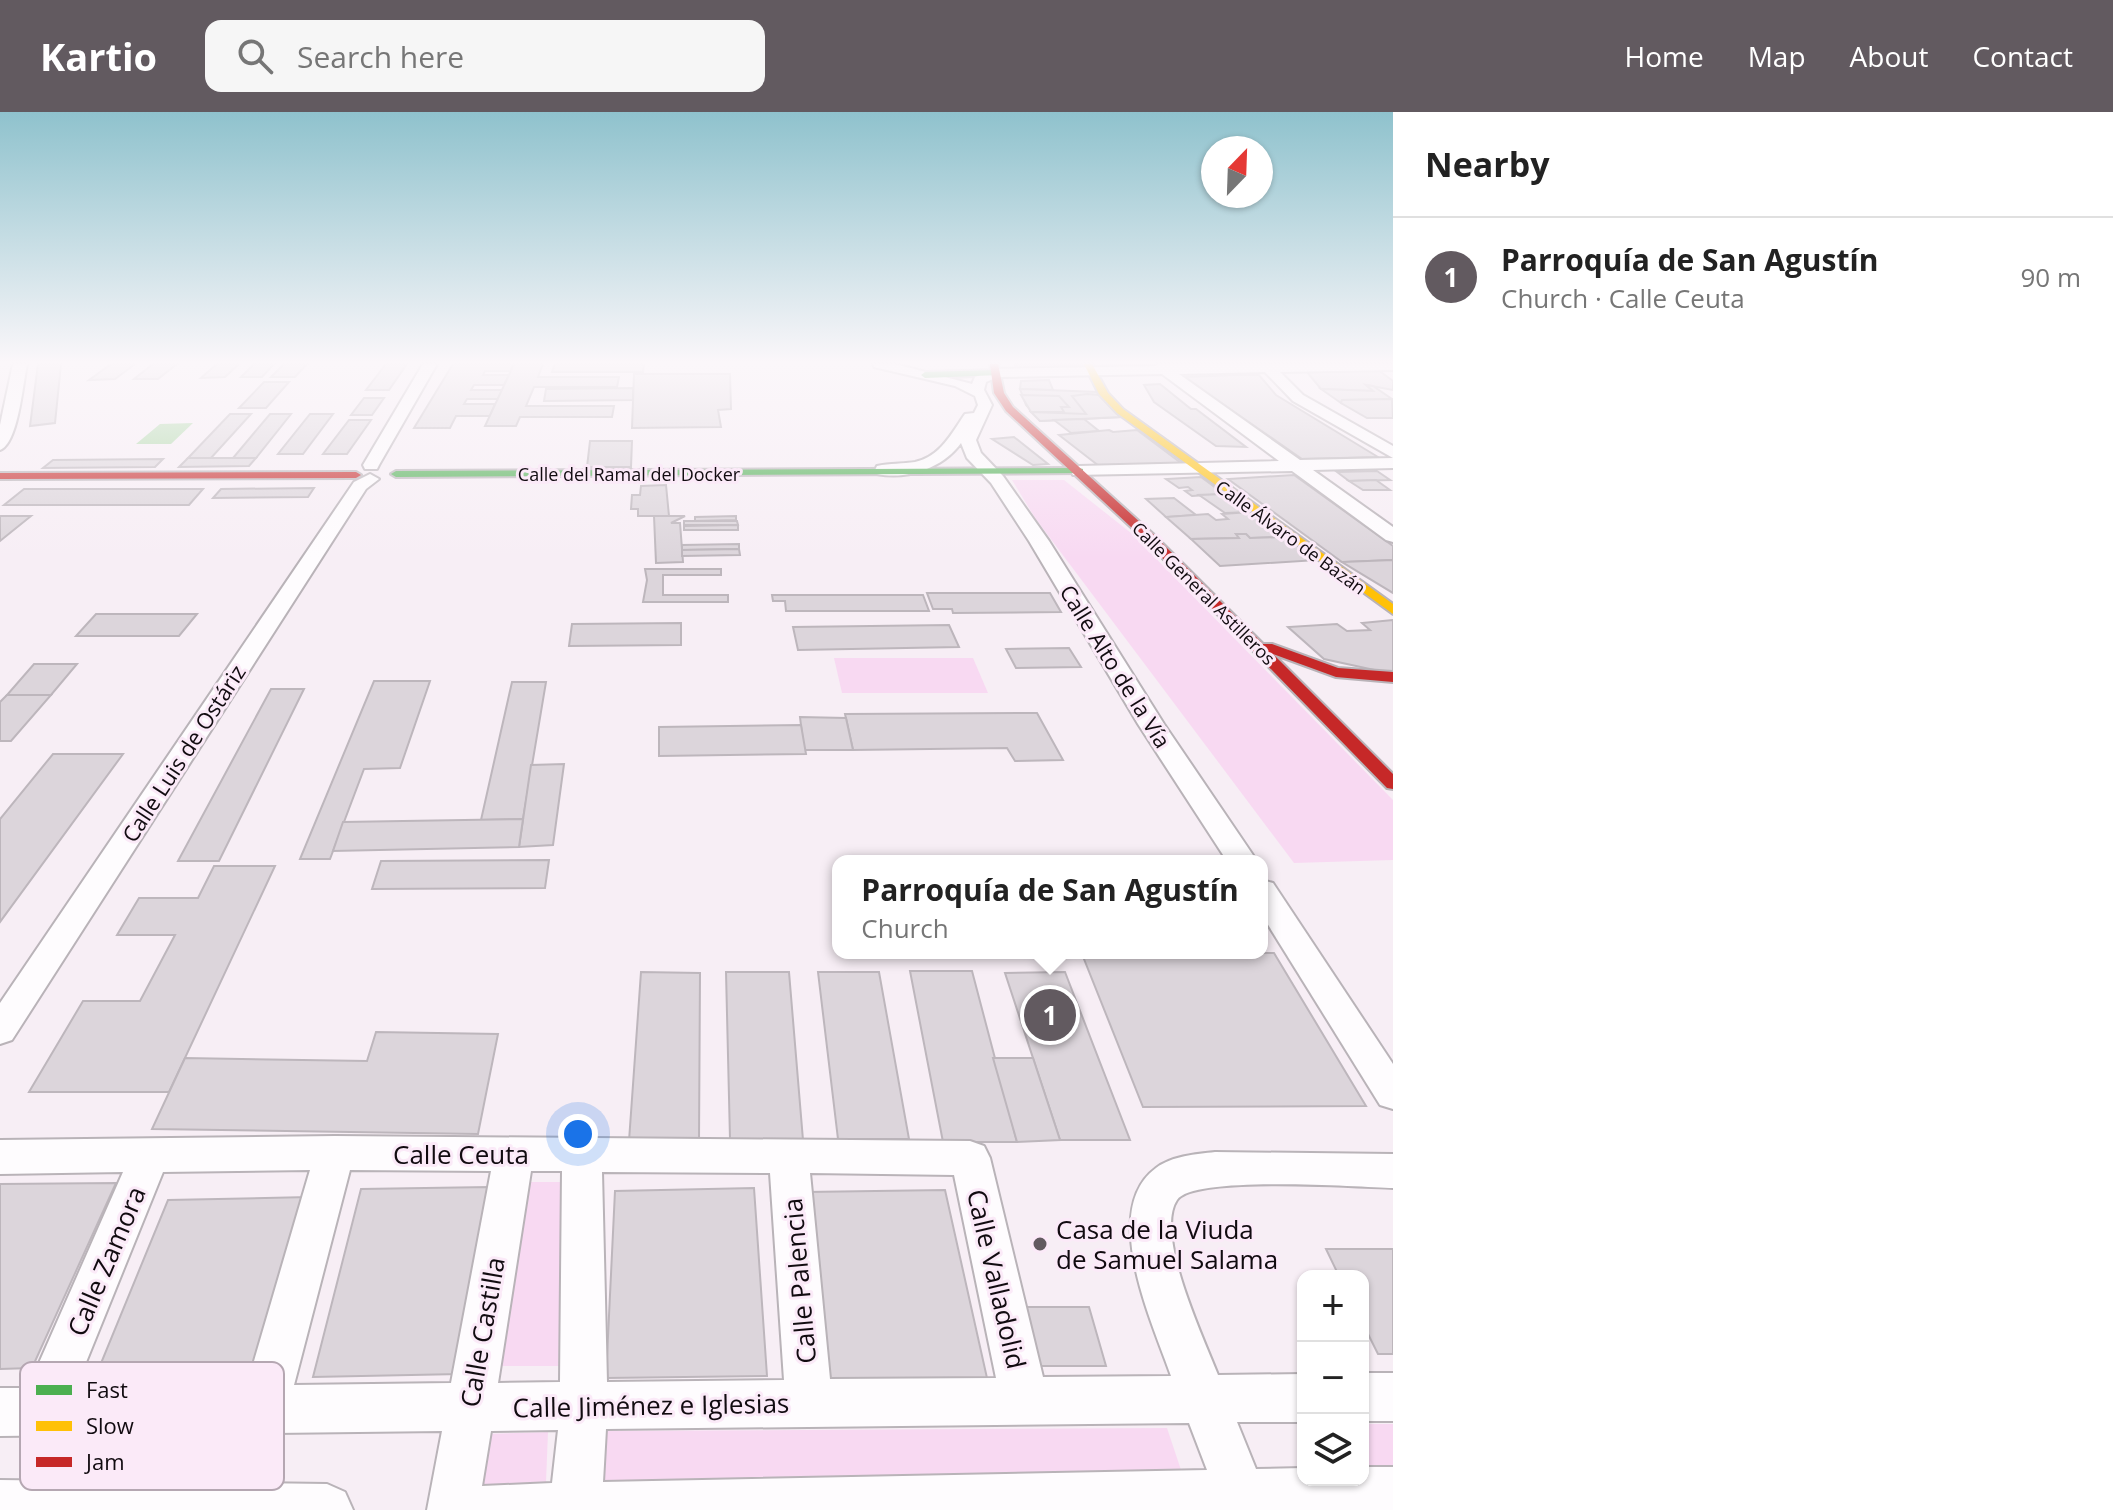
<!DOCTYPE html>
<html lang="en">
<head>
<meta charset="utf-8">
<style>
	:root { --surface:#fff; --page:#f6f6f6; --text:#222; --muted:#767676; --line:#e0e0e0; --accent:#625a60 }
	body { margin:0; font-family:"Open Sans",sans-serif; background:var(--page); color:var(--text) }
	.controls { position:absolute; right:24px; bottom:24px; display:grid; overflow:hidden; border-radius:16px; box-shadow:0 2px 6px #0004 }
	.controls button { width:72px; height:72px; display:grid; place-items:center; padding:0; border:0; border-bottom:2px solid var(--line); background:var(--surface); color:var(--text); font:40px sans-serif }
	.compass { position:absolute; left:1201px; top:24px; width:72px; height:72px; border-radius:50%; background:var(--surface); box-shadow:0 2px 6px #0004; rotate:23deg }
	.you { position:absolute; left:578px; top:1022px; width:28px; height:28px; margin:-20px; border:6px solid #fff; border-radius:50%; background:#1a73e8; box-shadow:0 0 0 12px #1a73e833 }
	.badge { display:grid; place-items:center; width:52px; height:52px; border-radius:50%; background:var(--accent); color:#fff; font-size:26px; font-weight:700 }
	.pin { position:absolute; translate:-50% -50%; border:4px solid #fff; box-shadow:0 2px 8px #0006 }
	.popup { position:absolute; left:832px; top:743px; width:436px; height:104px; box-sizing:border-box; display:grid; place-content:center; border-radius:16px; background:var(--surface); filter:drop-shadow(0 2px 6px #0005); font-size:26px; white-space:nowrap; color:var(--muted) }
	.popup b { font-size:30px; color:var(--text) }
	.popup::after { content:''; position:absolute; left:50%; top:100%; margin-left:-16px; border:16px solid transparent; border-top-color:var(--surface) }
	.list { margin:0; padding:0; list-style:none }
	h2 { display:flex; justify-content:space-between; align-items:center; height:104px; margin:0; padding:0 32px; font-size:34px }
	h2 small { font-size:26px; font-weight:400; color:var(--muted) }
	.list li { display:grid; grid-template-columns:52px 1fr auto; gap:24px; align-items:center; box-sizing:border-box; height:120px; padding:0 32px; border-top:2px solid var(--line) }
	.list b { display:block; font-size:30px; white-space:nowrap }
	.list p { margin:0; font-size:26px; white-space:nowrap; color:var(--muted) }
	.list em { font-size:26px; font-style:normal; color:var(--muted) }
	.icon { flex:none; width:44px; height:44px; fill:none; stroke:currentColor; stroke-width:2; stroke-linecap:round; stroke-linejoin:round }
	.map { position:relative; flex:none; width:1393px; height:1398px; overflow:hidden }
	header { display:flex; align-items:center; gap:48px; box-sizing:border-box; height:112px; padding:0 40px; background:var(--accent); color:#fff }
	header strong { font-size:38px }
	nav { display:flex; gap:44px; margin-inline-start:auto; font-size:28px }
	.search { width:560px; height:72px; background:var(--page); display:flex; align-items:center; gap:20px; box-sizing:border-box; padding:0 28px; border-radius:16px; color:var(--muted); font-size:30px }
	main { display:flex }
	aside { flex:1; background:var(--surface) }
	.map>svg:first-child { display:block }
</style>
</head>
<body>
<header>
<strong>Kartio</strong>
<div class="search"><svg class="icon" aria-label="search" viewBox="0 0 24 24"><circle cx="10" cy="10" r="6"/><path d="M15 15l6 6"/></svg>Search here</div>
<nav><a>Home</a><a>Map</a><a>About</a><a>Contact</a></nav>
</header>
<main>
<div class="map">
<svg width="1393" height="1398" viewBox="0 0 1393 1398">
	<rect width="100%" height="100%" fill="#f7eef5"/>
	<g fill="#f8d9f2">
		<polygon points="1012,368 1064,368 1131,421 1393,688 1393,748 1294,751 1035,406"/>
		<polygon points="834,546 973,546 988,581 842,581"/>
		<polygon points="524,1070 581,1070 564,1254 499,1254"/>
		<rect x="1363" y="1312" width="30" height="49"/>
		<polygon points="1167,1316 1183,1364 601,1370 602,1319"/>
		<polygon points="548,1320 546,1370 476,1373 484,1322"/>
	</g>
	<polygon fill="#a9d6a4" points="193,311 171,332 136,332 160,312"/>
	<g fill="#dcd5db" stroke="#bdb6bc" stroke-width="2">
		<polygon points="38,252 61,252 55,311 30,314"/>
		<polygon points="111,252 135,252 115,267 89,268"/>
		<polygon points="153,252 177,252 158,267 134,267"/>
		<polygon points="217,252 239,252 225,265 201,266"/>
		<polygon points="254,252 274,252 262,265 241,265"/>
		<polygon points="284,252 307,252 295,265 271,265"/>
		<polygon points="386,252 407,252 389,278 366,278"/>
		<polygon points="453,252 514,252 511,259 485,259 483,263 509,263 504,273 474,273 471,278 502,278 498,287 467,287 464,292 495,292 490,304 456,304 450,316 414,316"/>
		<polygon points="514,252 543,252 538,265 619,265 617,275 534,275 526,294 614,294 612,305 520,305 516,314 485,314"/>
		<polygon points="555,252 644,252 643,260 552,260"/>
		<polygon points="1015,252 1082,252 1083,255 1016,257"/>
		<polygon points="1377,257 1393,269 1393,278 1366,273 1373,279 1321,277 1306,259"/>
		<polygon points="634,262 730,262 731,297 718,298 721,315 632,316"/>
		<polygon points="1236,263 1259,263 1276,283 1378,345 1302,347 1184,265"/>
		<polygon points="1049,268 1053,278 1020,277 1021,269"/>
		<polygon points="264,270 289,270 266,296 239,296"/>
		<polygon points="1160,272 1191,297 1196,297 1246,335 1216,334 1154,290 1144,273"/>
		<polygon points="1366,273 1373,274 1392,287 1342,288 1341,291 1321,277 1373,279"/>
		<polygon points="633,276 633,288 544,289 546,277"/>
		<polygon points="1020,277 1099,280 1120,305 1040,309 1026,293"/>
		<polygon points="1087,282 1100,283 1120,305 1040,309 1031,300 1086,302 1072,284"/>
		<polygon points="1021,283 1059,284 1069,295 1061,295 1064,300 1031,300"/>
		<polygon points="364,286 384,286 372,303 351,303"/>
		<polygon points="1392,287 1393,306 1367,306 1341,291 1342,288"/>
		<polygon points="230,302 251,302 211,346 188,346"/>
		<polygon points="270,302 291,302 256,346 233,346"/>
		<polygon points="310,302 333,302 303,342 278,342"/>
		<polygon points="1084,307 1099,319 1071,321 1054,308"/>
		<polygon points="349,308 371,308 347,342 323,342"/>
		<polygon points="1109,318 1113,320 1137,318 1181,351 1099,354 1059,323"/>
		<polygon points="1014,325 1048,352 1033,353 992,327"/>
		<polygon points="590,329 632,329 631,355 587,355"/>
		<polygon points="188,346 256,346 249,354 179,355"/>
		<polygon points="163,347 155,355 43,356 53,348"/>
		<polygon points="1377,359 1390,368 1349,369 1337,360"/>
		<polygon points="1294,363 1393,434 1393,448 1342,450 1228,367"/>
		<polygon points="1201,365 1224,382 1192,384 1185,379 1192,378 1188,375 1179,376 1166,367"/>
		<polygon points="1376,368 1390,378 1363,378 1349,369"/>
		<polygon points="666,373 669,404 638,404 638,397 631,397 632,383 640,383 641,374"/>
		<polygon points="314,376 308,385 213,386 221,377"/>
		<polygon points="24,377 203,377 189,393 4,393"/>
		<polygon points="1224,382 1250,400 1225,401 1199,383"/>
		<polygon points="1174,386 1196,403 1166,405 1146,387"/>
		<polygon points="1250,400 1285,425 1250,426 1246,422 1236,422 1239,426 1191,427 1166,405 1208,402 1216,408 1228,407 1222,402"/>
		<polygon points="0,404 31,404 0,429"/>
		<polygon points="654,404 685,404 671,411 680,411 683,450 656,451"/>
		<polygon points="736,404 736,408 695,409 695,405"/>
		<polygon points="684,409 737,409 738,413 684,413"/>
		<polygon points="738,413 738,418 684,418 684,414"/>
		<polygon points="1236,422 1246,422 1250,426 1285,425 1318,448 1220,454 1191,427 1239,426"/>
		<polygon points="739,432 739,437 682,438 682,433"/>
		<polygon points="739,437 740,443 682,444 682,438"/>
		<polygon points="1393,448 1393,481 1342,450"/>
		<polygon points="645,457 721,457 721,463 663,463 663,483 728,483 728,490 643,490 647,468"/>
		<polygon points="927,481 1050,481 1061,500 953,501 952,497 933,497"/>
		<polygon points="772,483 923,483 929,499 786,499 785,489 773,489"/>
		<polygon points="96,502 197,502 179,524 76,524"/>
		<polygon points="1393,508 1393,562 1324,547 1288,515 1337,512 1347,519 1370,518 1362,511"/>
		<polygon points="681,511 681,533 569,534 572,512"/>
		<polygon points="949,513 959,535 798,538 793,515"/>
		<polygon points="1069,536 1081,555 1016,556 1006,537"/>
		<polygon points="34,552 77,552 51,583 7,583"/>
		<polygon points="374,569 430,569 400,656 364,657 330,747 300,747"/>
		<polygon points="512,570 546,570 523,707 481,708"/>
		<polygon points="271,577 304,577 219,749 178,749"/>
		<polygon points="7,583 51,583 11,629 0,629 0,590"/>
		<polygon points="1037,601 1063,648 1015,649 1007,636 853,638 845,602"/>
		<polygon points="800,605 846,606 853,638 804,638"/>
		<polygon points="801,613 806,642 659,644 659,615"/>
		<polygon points="53,642 123,642 0,810 0,707"/>
		<polygon points="564,652 553,733 519,735 531,653"/>
		<polygon points="523,707 519,735 333,739 343,710"/>
		<polygon points="549,748 545,776 372,777 381,749"/>
		<polygon points="214,754 275,754 169,980 29,980 83,889 140,889 175,823 117,823 139,786 198,786"/>
		<polygon points="1274,841 1366,994 1143,995 1082,842"/>
		<polygon points="910,859 972,859 1017,1030 943,1030"/>
		<polygon points="641,860 700,861 699,1029 629,1029"/>
		<polygon points="726,860 789,860 803,1028 730,1027"/>
		<polygon points="818,860 879,860 909,1027 838,1027"/>
		<polygon points="1065,860 1130,1028 1060,1028 1005,861"/>
		<polygon points="376,920 498,922 478,1022 152,1017 185,946 367,949"/>
		<polygon points="993,946 1033,946 1060,1028 1017,1030"/>
		<polygon points="116,1071 32,1256 0,1257 0,1072"/>
		<polygon points="489,1075 460,1262 313,1265 361,1077"/>
		<polygon points="754,1076 767,1264 606,1266 615,1079"/>
		<polygon points="945,1078 987,1266 827,1268 806,1080"/>
		<polygon points="309,1085 253,1276 90,1278 168,1088"/>
		<polygon points="1326,1137 1393,1137 1393,1242 1378,1242 1363,1212 1363,1164 1339,1164"/>
		<polygon points="1025,1195 1089,1195 1106,1254 1040,1254"/>
	</g>
	<g fill="none" stroke-linecap="round" stroke-linejoin="round">
		<defs>
			<g id="street">
				<path d="M13,252h14c-4,19 -9,80 -27,86v-25z"/>
				<polygon points="423,252 437,252 379,353 377,357 365,357 363,353"/>
				<path d="M873,252h22l77,20 3,-7 21,-8 159,-3 3,-2h235v6l-113,2 23,23 90,51v12l-100,-57 -28,-29 -86,2 121,86 93,-2v10l-80,2 80,57v15l-7,-2 -94,-69 -219,4 -2,-4 8,-5 200,-5 -117,-87 -164,3 -12,5 -2,8 8,15 -16,35 5,13 22,23 46,65 115,183 93,137h-30l-89,-137 -109,-183 -38,-58 -24,-25 -6,-15c-18,25 -53,37 -84,31l-2,-4 2,-4c13,-3 26,-2 38,-4 25,-5 37,-29 50,-48l9,-1 4,-8 -3,-9 -20,-10 -81,-19z"/>
				<polygon points="370,362 379,367 366,377 12,928 0,932 0,891 354,370"/>
				<polygon points="1262,768 1273,771 1393,952 1393,997 1380,993 1262,803"/>
				<path d="M335,1024l635,5 14,5 6,12 53,219 128,-1c-18,-52 -72,-166 -15,-208 16,-12 40,-14 59,-16l178,2v34c-35,-1 -200,-13 -216,12 -23,34 27,139 41,175l85,-1v48h-66l19,47 47,-1v12h60v-13h30v43h-966l15,-79 -442,5v-48h28l95,-216 -123,2v-34zM310,1058l-63,215 -171,2 87,-215zM350,1058l141,1 -40,212 -157,2zM531,1059h31l-2,211 -62,1zM602,1060l168,1 14,207 -177,2zM810,1061l144,2 42,203 -166,1zM1189,1311l18,47 -604,12 3,-53zM558,1318l-6,53 -70,3 9,-55z"/>
				<rect x="1363" y="1261" width="30" height="48"/>
				<polygon points="0,1368 327,1372 345,1380 353,1398 0,1398"/>
			</g>
			<g id="fast">
				<polygon points="996,258 999,263 925,266 921,263 925,260"/>
				<polygon points="1079,356 1083,357 1083,361 396,365 391,362 396,359"/>
			</g>
			<polygon id="slow" points="1084,252 1092,252 1108,281 1123,297 1393,492 1393,502 1117,301 1099,282"/>
			<g id="jam">
				<polygon points="990,252 998,252 1004,281 1013,295 1153,422 1263,532 1272,532 1338,556 1393,560 1393,570 1336,565 1273,542 1393,662 1393,677 1387,676 1145,428 1006,299 994,281"/>
				<polygon points="0,361 356,360 361,363 356,366 0,367"/>
			</g>
		</defs>
		<use href="#street" stroke="#b9b3b8" stroke-width="4"/>
		<use href="#fast" stroke="#b9b3b8" stroke-width="4"/>
		<use href="#slow" stroke="#b9b3b8" stroke-width="4"/>
		<use href="#jam" stroke="#b9b3b8" stroke-width="4"/>
		<use href="#street" fill="#fefcfe" fill-rule="evenodd"/>
		<use href="#fast" fill="#4caf50" fill-rule="evenodd"/>
		<use href="#slow" fill="#ffc107" fill-rule="evenodd"/>
		<use href="#jam" fill="#c62828" fill-rule="evenodd"/>
	</g>
	<linearGradient id="sky" x2="0" y2="1"><stop stop-color="#8fc2cd"/><stop offset="0.56" stop-color="#fbf7fa"/><stop offset="1" stop-color="#fbf7fa" stop-opacity="0"/></linearGradient>
	<rect width="1393" height="447" fill="url(#sky)"/>
	<circle fill="#625a60" stroke="#fbeaf8" stroke-width="3" cx="1040" cy="1132" r="8"/>
	<g text-anchor="middle" dominant-baseline="central" stroke-width="6" stroke-linejoin="round" paint-order="stroke">
		<g font-size="18" fill="#110b10" stroke="#fbeaf8">
			<text x="629" y="362">Calle del Ramal del Docker</text>
			<text transform="translate(1291 425) rotate(36)">Calle Álvaro de Bazán</text>
			<text transform="translate(1204 481) rotate(45)">Calle General Astilleros</text>
		</g>
		<g font-size="22" fill="#110b10" stroke="#fbeaf8">
			<text transform="translate(1116 554) rotate(58)">Calle Alto de la Vía</text>
			<text transform="translate(183 641) rotate(-57)">Calle Luis de Ostáriz</text>
		</g>
		<g font-size="26" fill="#110b10" stroke="#fbeaf8">
			<text x="461" y="1042">Calle Ceuta</text>
			<text transform="translate(106 1149) rotate(-67)">Calle Zamora</text>
			<text transform="translate(997 1167) rotate(77)">Calle Valladolid</text>
			<text transform="translate(799 1169) rotate(-95)">Calle Palencia</text>
			<text transform="translate(482 1220) rotate(-80)">Calle Castilla</text>
			<text transform="translate(651 1293) rotate(-1)">Calle Jiménez e Iglesias</text>
		</g>
		<g font-size="26" fill="#110b10" stroke="#fbeaf8" text-anchor="start">
			<text x="1056" y="1117">Casa de la Viuda<tspan x="1056" dy="30">de Samuel Salama</tspan></text>
		</g>
	</g>
	<rect x="20" y="1250" width="264" height="128" rx="12" fill="#fbeaf8" stroke="#b5a7b2" stroke-width="2"/>
	<rect x="36" y="1273" width="36" height="10" fill="#4caf50"/>
	<rect x="36" y="1309" width="36" height="10" fill="#ffc107"/>
	<rect x="36" y="1345" width="36" height="10" fill="#c62828"/>
	<g font-size="22" fill="#110b10">
		<text x="86" y="1286">Fast</text>
		<text x="86" y="1322">Slow</text>
		<text x="86" y="1358">Jam</text>
	</g>
</svg>
<div class="controls">
<button>+</button>
<button>−</button>
<button><svg class="icon" aria-label="layers" viewBox="0 0 24 24"><path d="M12 4l9 5-9 5-9-5zM3 14l9 5 9-5"/></svg></button>
</div>
<svg class="compass" viewBox="-18 -18 36 36"><path d="M0-13l5 13h-10z" fill="#e53935"/><path d="M0 13l5-13h-10z" fill="#767676"/></svg>
<div class="you"></div>
<div class="pin badge" style="left:1050px;top:903px">1</div>
<div class="popup"><b>Parroquía de San Agustín</b>Church</div>
</div>
<aside>
<h2>Nearby<small></small></h2>
<ul class="list">
<li><span class="badge">1</span><div><b>Parroquía de San Agustín</b><p>Church · Calle Ceuta</p></div><em>90 m</em></li>
</ul>
</aside>
</main>
</body>
</html>
